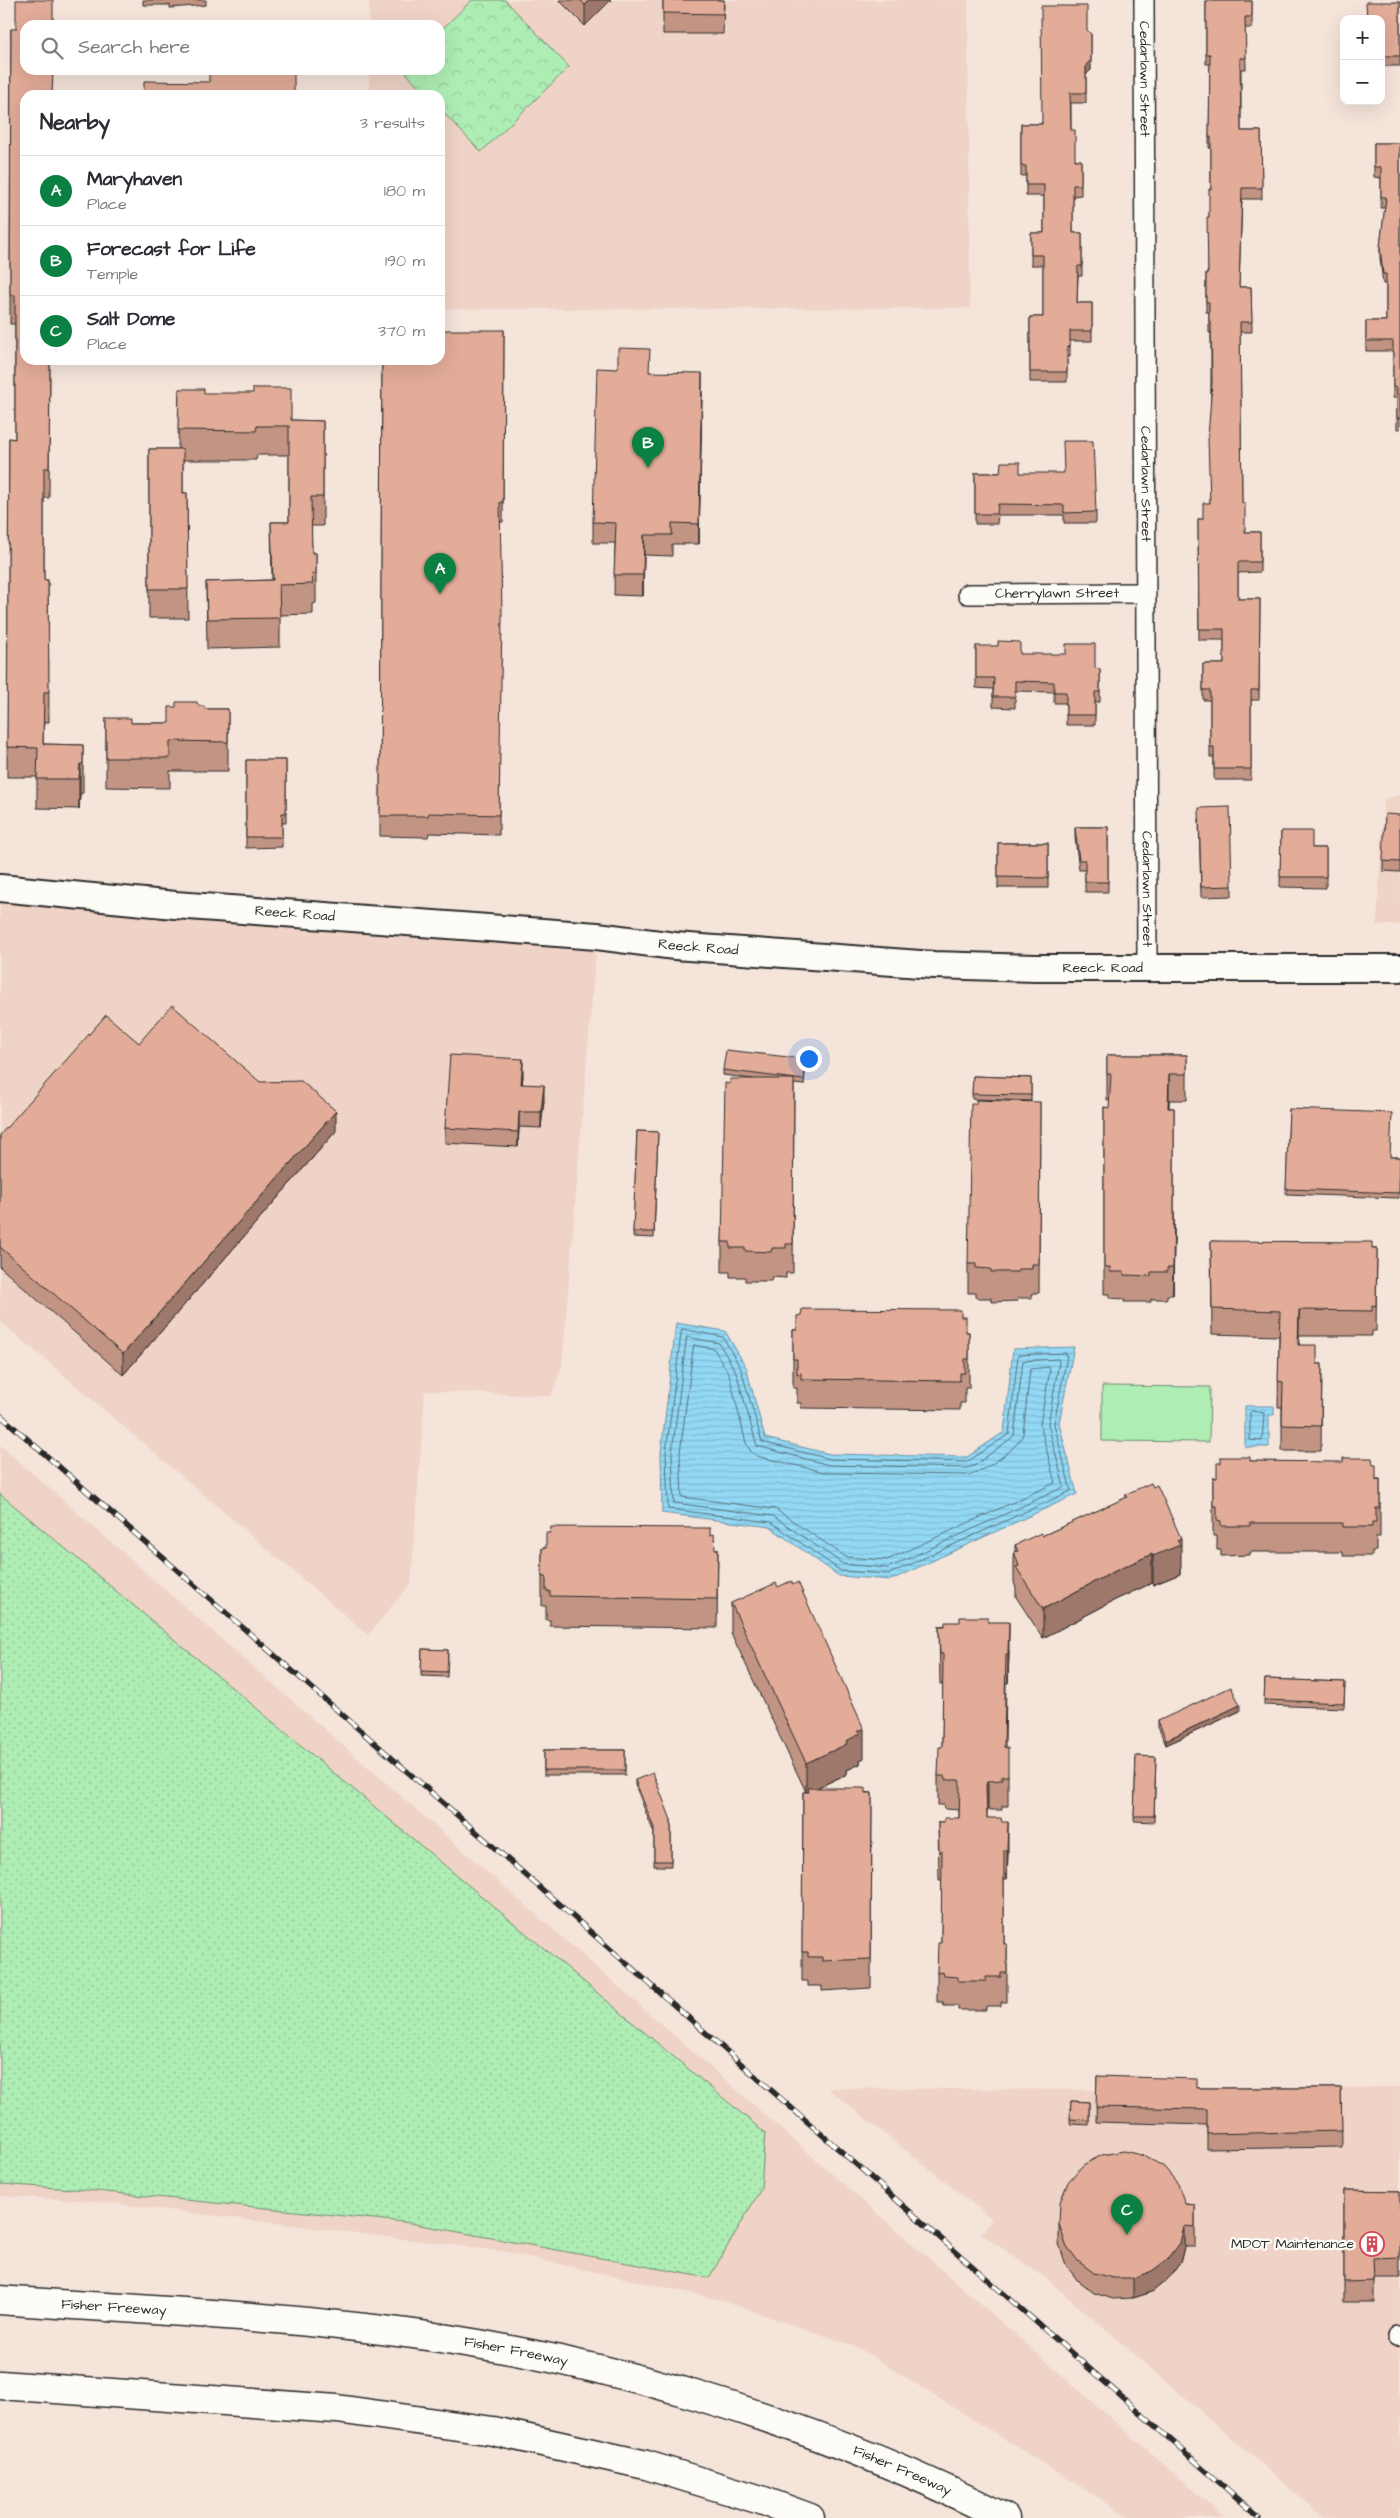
<!DOCTYPE html>
<html lang="en">
<head>
<meta charset="utf-8">
<style>
	:root { --surface:#fff; --page:#f7f7f7; --text:#2b2b33; --muted:#7c7c81; --line:#e1e1e2; --accent:#0b8043 }
	body { margin:0; font-family:"Architects Daughter",sans-serif; background:var(--page); color:var(--text) }
	.controls { position:absolute; right:15px; top:15px; display:grid; overflow:hidden; border-radius:10px; box-shadow:0 5px 20px #0002 }
	.controls button { width:45px; height:45px; display:grid; place-items:center; padding:0; border:0; border-bottom:1px solid var(--line); background:var(--surface); color:var(--text); font:25px sans-serif }
	.you { position:absolute; left:808px; top:1058px; width:18px; height:18px; margin:-12px; border:4px solid #fff; border-radius:50%; background:#1a73e8; box-shadow:0 0 0 8px #1a73e833 }
	.badge { display:grid; place-items:center; width:32px; height:32px; border-radius:50%; background:var(--accent); color:#fff; font-size:16px; font-weight:700 }
	.pin { position:absolute; translate:-50% -41px; filter:drop-shadow(0 1px 2px #0008) }
	.pin::after { content:''; position:absolute; top:26px; width:18px; height:15px; background:inherit; clip-path:polygon(0 0,100% 0,50% 100%) }
	.list { margin:0; padding:0; list-style:none }
	h2 { display:flex; justify-content:space-between; align-items:center; height:65px; margin:0; padding:0 20px; font-size:21px }
	h2 small { font-size:16px; font-weight:400; color:var(--muted) }
	.list li { display:grid; grid-template-columns:32px 1fr auto; gap:15px; align-items:center; box-sizing:border-box; height:70px; padding:0 20px; border-top:1px solid var(--line) }
	.list b { display:block; font-size:19px; white-space:nowrap }
	.list p { margin:0; font-size:16px; white-space:nowrap; color:var(--muted) }
	.list em { font-size:16px; font-style:normal; color:var(--muted) }
	.icon { flex:none; width:28px; height:28px; fill:none; stroke:currentColor; stroke-width:2; stroke-linecap:round; stroke-linejoin:round }
	.map { position:relative; flex:none; width:1400px; height:2518px; overflow:hidden }
	.search { position:absolute; background:var(--surface); box-shadow:0 5px 20px #0002; left:20px; top:20px; width:425px; height:55px; display:flex; align-items:center; gap:12px; box-sizing:border-box; padding:0 18px; border-radius:15px; color:var(--muted); font-size:19px }
	.panel { position:absolute; background:var(--surface); box-shadow:0 5px 20px #0002; left:20px; top:90px; width:425px; height:275px; border-radius:15px }
	.map>svg:first-child { display:block }
</style>
</head>
<body>
<div class="map">
<svg width="1400" height="2518" viewBox="0 0 1400 2518">
	<defs>
		<pattern id="grass-dots" width="8" height="8" patternUnits="userSpaceOnUse" patternTransform="scale(1.25)"><rect width="8" height="8" fill="#aeedb4"/><path d="M2 2h.1M6 6h.1" fill="none" stroke="#96cb9b" stroke-width="1.8" stroke-linecap="round"/></pattern>
		<pattern id="park-crowns" width="20" height="18" patternUnits="userSpaceOnUse" patternTransform="scale(1.25)"><rect width="20" height="18" fill="#aeedb4"/><path d="M2 6a3 3 0 1 1 6 0M12 15a3 3 0 1 1 6 0" fill="none" stroke="#96cb9b"/></pattern>
		<pattern id="water-rules" width="6" height="5" patternUnits="userSpaceOnUse" patternTransform="scale(1.25)"><rect width="6" height="5" fill="#93d9f5"/><path d="M0 2.5h6" fill="none" stroke="#7fbad2"/></pattern>
	</defs>
	<rect width="100%" height="100%" fill="#f5e4da"/>
	<filter id="ink" filterUnits="userSpaceOnUse"><feTurbulence type="fractalNoise" baseFrequency=".02" numOctaves="2"/><feDisplacementMap in="SourceGraphic" scale="10" xChannelSelector="R" yChannelSelector="G"/><feConvolveMatrix kernelMatrix="1 2 1 2 8 2 1 2 1" color-interpolation-filters="sRGB"/></filter>
	<g filter="url(#ink)">
		<g fill="#efd3c6">
			<polygon points="369,0 968,0 970,308 440,309 440,95 369,95 369,70 440,70 440,25 369,25"/>
			<polygon points="1400,795 1400,925 1377,925 1384,799"/>
			<polygon points="0,888 597,936 562,1366 551,1396 425,1391 411,1583 368,1635 0,1321"/>
			<polygon points="0,1445 1225,2518 1131,2518 855,2346 713,2298 501,2251 95,2201 0,2196"/>
			<polygon points="1400,2087 1400,2518 1324,2518 1046,2278 981,2234 992,2219 827,2088 1094,2090"/>
		</g>
		<polygon fill="url(#grass-dots)" stroke="#6c8c70" points="0,1494 765,2133 761,2189 709,2278 404,2222 86,2190 0,2184"/>
		<polygon fill="url(#park-crowns)" stroke="#6c8c70" points="472,0 505,0 569,67 481,152 440,109 440,95 427,95 403,70 440,70 440,31"/>
		<polygon fill="#aeedb4" stroke="#6c8c70" points="1102,1386 1210,1387 1209,1442 1102,1441"/>
		<g fill="url(#water-rules)" stroke="#6993a4">
			<polygon points="676,1323 725,1331 746,1367 765,1438 830,1454 967,1457 1004,1432 1013,1349 1074,1347 1059,1423 1077,1494 891,1580 839,1576 770,1527 662,1513 661,1453"/>
			<polygon points="1245,1406 1274,1406 1274,1415 1269,1415 1269,1447 1245,1447"/>
		</g>
		<g fill="none" stroke-linecap="round" stroke-linejoin="round">
			<g stroke="#55717c" stroke-width="1">
				<polygon points="682,1329 723,1337 741,1369 762,1442 830,1459 967,1462 1009,1434 1018,1355 1066,1353 1067,1356 1054,1424 1071,1491 889,1574 841,1571 771,1522 668,1509 666,1453"/>
				<polygon points="687,1337 719,1343 736,1372 757,1446 829,1465 967,1468 974,1466 1014,1436 1023,1361 1058,1359 1059,1362 1048,1424 1064,1487 888,1568 843,1564 773,1516 674,1503 672,1453"/>
				<path d="M694,1345l20,4 15,25 17,69 5,9 9,5 69,16 138,2c14,-1 52,-27 56,-41l7,-65 19,-2 1,3 -10,54 15,59 -168,77 -41,-3 -71,-48 -93,-12 -2,-43z"/>
				<polygon points="1252,1411 1264,1413 1262,1441 1250,1440 1250,1413"/>
			</g>
			<defs>
				<g id="street">
					<path id="s1" d="M1144,0l3,968"/>
					<path id="s2" d="M968,594l177,-1"/>
					<polyline points="1397,2336 1400,2336"/>
				</g>
				<g id="secondary">
					<path id="s3" d="M0,888l175,17 422,31 78,10 259,19 102,3h364"/>
				</g>
				<g id="highway">
					<path id="s4" d="M0,2300c125,9 250,14 374,29 217,25 435,90 631,189"/>
					<polyline points="0,2385 337,2409 493,2431 646,2465 761,2500 810,2518"/>
				</g>
			</defs>
			<use href="#street" stroke="#2b2b2b" stroke-width="22"/>
			<use href="#secondary" stroke="#2b2b2b" stroke-width="30"/>
			<use href="#highway" stroke="#2b2b2b" stroke-width="31"/>
			<use href="#street" stroke="#fdfcf7" stroke-width="19"/>
			<use href="#secondary" stroke="#fdfcf7" stroke-width="26"/>
			<use href="#highway" stroke="#fdfcf7" stroke-width="28"/>
			<defs>
				<polyline id="rail" points="0,1415 1260,2518"/>
			</defs>
			<use href="#rail" stroke="#2b2b2b" stroke-width="5.5"/>
			<use href="#rail" stroke="#fdfcf7" stroke-width="4" stroke-dasharray="11" stroke-linecap="butt"/>
		</g>
		<g fill="#c29483" stroke="#2b2b2b">
			<polygon points="143,0 206,0 206,5 170,8 170,5 143,5"/>
			<polygon points="559,0 611,0 585,26"/>
			<polygon points="663,0 724,0 723,34 663,34"/>
			<polygon points="1206,1 1252,1 1252,28 1245,28 1246,69 1241,69 1241,131 1261,131 1262,199 1242,199 1239,287 1251,287 1252,332 1240,332 1242,503 1245,532 1260,532 1260,572 1238,573 1238,599 1260,599 1259,700 1251,700 1251,780 1214,780 1214,757 1210,757 1210,700 1203,700 1203,664 1224,664 1224,640 1199,640 1198,519 1203,519 1210,503 1211,383 1211,333 1209,333 1209,312 1206,312 1206,273 1208,273 1209,217 1211,189 1211,148 1209,148 1210,64 1206,64"/>
			<polygon points="1400,2 1400,66 1381,66 1381,19"/>
			<polygon points="11,29 25,360 50,360 49,498 44,498 44,580 48,580 49,722 44,722 43,744 83,745 83,793 80,794 79,809 37,808 37,777 7,777 9,438 15,439 15,324 10,324"/>
			<polygon points="1087,30 1091,70 1086,75 1086,103 1071,103 1071,130 1075,160 1081,160 1081,195 1073,196 1073,233 1082,233 1082,276 1078,276 1077,303 1092,303 1092,341 1070,341 1070,357 1067,357 1067,382 1030,382 1030,317 1043,317 1043,265 1031,265 1031,233 1044,233 1044,196 1026,196 1026,176 1021,176 1021,124 1041,124"/>
			<polygon points="1374,143 1400,143 1400,429 1397,429 1397,398 1393,398 1393,351 1366,351 1366,321 1386,321 1386,284 1383,284 1380,258 1380,247 1385,208 1381,208 1381,178 1374,177"/>
			<polygon points="504,330 503,522 500,522 499,835 429,833 428,837 380,836 382,360"/>
			<polygon points="650,372 702,393 699,544 672,544 672,556 644,555 643,596 614,595 615,543 593,543 593,522"/>
			<polygon points="179,389 204,393 291,420 323,421 323,526 311,526 312,553 316,553 316,603 313,604 313,614 280,615 280,647 207,649 206,582 272,580 271,522 289,522 289,455 257,455 256,460 183,460 183,493 187,493 188,618 149,618 149,449 178,449"/>
			<polygon points="975,473 1020,473 1096,512 1096,523 1064,523 1064,515 998,515 997,524 975,524"/>
			<polygon points="976,646 1020,654 1095,668 1100,669 1100,702 1095,702 1095,725 1066,725 1066,703 1054,703 1054,692 1015,691 1015,708 993,707 993,689 976,688"/>
			<polygon points="198,706 205,709 228,709 228,771 170,771 170,788 106,787 106,718 131,723 169,723"/>
			<polygon points="246,760 286,760 286,823 282,823 282,847 246,848"/>
			<polygon points="1400,815 1400,872 1383,871 1383,861"/>
			<polygon points="1199,819 1232,886 1232,896 1201,897"/>
			<polygon points="1075,827 1108,827 1108,892 1085,892 1085,870 1079,870 1075,838"/>
			<polygon points="1281,831 1312,848 1326,848 1326,888 1280,887"/>
			<rect x="998" y="843" width="50" height="45"/>
			<polygon points="139,1043 260,1082 336,1131 123,1375 0,1267 0,1135"/>
			<polygon points="1107,1055 1187,1055 1187,1100 1169,1100 1169,1108 1174,1108 1174,1240 1173,1295 1167,1295 1167,1299 1151,1299 1151,1302 1124,1302 1124,1299 1110,1298 1110,1294 1104,1294 1104,1107 1109,1108 1110,1100 1107,1100"/>
			<polygon points="806,1064 804,1085 794,1084 793,1273 786,1273 786,1278 772,1277 771,1281 745,1281 745,1277 730,1277 730,1272 722,1272 722,1242 730,1084 753,1079 723,1075 723,1070"/>
			<polygon points="523,1075 522,1084 544,1100 541,1128 519,1127 518,1147 445,1143 445,1128"/>
			<polygon points="973,1076 1031,1078 1031,1101 972,1099"/>
			<polygon points="1040,1102 1039,1293 1032,1293 1032,1298 1018,1298 1018,1301 991,1302 991,1298 976,1298 976,1293 968,1293 968,1264"/>
			<polygon points="1289,1109 1390,1157 1400,1157 1399,1198 1286,1194"/>
			<polygon points="637,1131 658,1132 654,1238 633,1237"/>
			<polygon points="1211,1241 1377,1249 1376,1331 1372,1331 1372,1336 1299,1336 1299,1345 1317,1364 1322,1364 1321,1451 1282,1451 1282,1407 1278,1407 1279,1336 1212,1334"/>
			<polygon points="961,1317 966,1332 969,1332 969,1388 965,1388 965,1403 960,1403 960,1410 801,1408 801,1403 797,1403 797,1388 793,1388 793,1330"/>
			<polygon points="1250,1461 1373,1465 1376,1479 1380,1479 1380,1537 1376,1537 1376,1551 1372,1551 1372,1556 1343,1556 1343,1552 1250,1552 1250,1555 1221,1556 1221,1550 1217,1550 1217,1536 1213,1536 1213,1478 1217,1478"/>
			<polygon points="1126,1494 1181,1568 1180,1568 1180,1574 1153,1585 1152,1583 1115,1600 1043,1638 1016,1597 1016,1588 1014,1582 1014,1552 1015,1552 1015,1545 1042,1536 1126,1498"/>
			<polygon points="710,1535 715,1549 718,1549 717,1628 550,1626 550,1620 546,1620 546,1606 542,1606 542,1548"/>
			<polygon points="731,1603 864,1758 860,1760 860,1764 847,1770 847,1774 817,1788 872,1793 871,1988 822,1991 822,1986 808,1986 808,1981 802,1981 803,1792 806,1792 731,1633"/>
			<polygon points="988,1622 1009,1651 1008,1683 1006,1683 1005,1747 1008,1777 1008,1806 1002,1806 1002,1810 988,1810 987,1811 987,1818 1002,1822 1008,1852 1007,1879 1004,1879 1004,1944 1007,1944 1007,2002 1001,2002 1001,2006 986,2006 986,2010 958,2010 958,2006 944,2006 943,2002 937,2002 937,1973 941,1943 942,1880 939,1880 938,1822 944,1822 959,1818 959,1810 945,1809 944,1805 938,1805 938,1776 942,1747 943,1684 940,1684 939,1626"/>
			<polygon points="422,1649 448,1650 447,1677 421,1676"/>
			<polygon points="1265,1679 1345,1682 1344,1708 1264,1705"/>
			<polygon points="1240,1711 1166,1745 1158,1727 1158,1721"/>
			<rect x="544" y="1750" width="81" height="25"/>
			<polygon points="1136,1756 1156,1757 1154,1822 1134,1821"/>
			<polygon points="635,1780 671,1820 671,1866 654,1866 654,1833 635,1785"/>
			<polygon points="1097,2076 1197,2088 1341,2088 1342,2147 1207,2149 1207,2125 1096,2122"/>
			<polygon points="1071,2101 1089,2102 1089,2125 1070,2124"/>
			<polygon points="1344,2190 1400,2191 1400,2278 1374,2278 1374,2302 1344,2302"/>
			<polygon points="1185,2204 1195,2205 1195,2247 1184,2247 1180,2263 1168,2279 1152,2292 1133,2298 1113,2299 1094,2293 1078,2281 1066,2265 1059,2244 1059,2224"/>
		</g>
		<g fill="#9e786a" stroke="#2b2b2b">
			<polygon points="590,0 611,0 585,26 585,5"/>
			<polygon points="1091,34 1091,70 1086,75 1086,65"/>
			<polygon points="702,373 702,393 699,544 699,524"/>
			<polygon points="644,535 644,555 643,596 643,575"/>
			<polygon points="80,764 80,794 79,809 79,779"/>
			<polygon points="523,1059 523,1075 521,1099 521,1084"/>
			<polygon points="1169,1074 1169,1100 1168,1134 1168,1108"/>
			<polygon points="544,1085 544,1100 541,1128 541,1112"/>
			<polygon points="336,1111 336,1131 123,1375 123,1354"/>
			<polygon points="519,1112 519,1127 518,1147 518,1132"/>
			<polygon points="1174,1214 1174,1240 1173,1295 1173,1268"/>
			<polygon points="1299,1310 1299,1336 1298,1371 1298,1345"/>
			<polygon points="1181,1538 1181,1568 1180,1568 1180,1574 1153,1585 1153,1556 1177,1540"/>
			<polygon points="1152,1554 1152,1583 1115,1600 1043,1638 1043,1609 1115,1571"/>
			<polygon points="1009,1622 1009,1651 1008,1683 1008,1654"/>
			<polygon points="1240,1705 1240,1711 1166,1745 1166,1740"/>
			<polygon points="864,1729 864,1758 860,1760 860,1764 847,1770 847,1774 806,1793 806,1763 846,1741 858,1731"/>
			<polygon points="988,1781 988,1810 986,1814 986,1785"/>
			<polygon points="1008,1822 1008,1852 1007,1879 1007,1850"/>
			<polygon points="1184,2226 1184,2247 1180,2263 1168,2279 1152,2292 1133,2298 1133,2278"/>
		</g>
		<g fill="#e2ac98" stroke="#2b2b2b">
			<polygon points="16,0 53,0 53,25 25,25 25,70 53,70 52,95 25,95 25,360 50,360 49,468 44,468 44,580 48,580 49,692 44,692 43,744 83,745 83,764 80,764 79,779 37,779 38,748 7,747 9,438 15,439 15,295 10,295 11,29 16,29"/>
			<polygon points="580,0 590,0 585,5"/>
			<polygon points="663,0 724,0 723,14 663,13"/>
			<polygon points="1206,1 1252,1 1252,17 1245,17 1246,58 1240,58 1241,131 1261,131 1262,188 1242,188 1239,287 1251,287 1252,322 1240,322 1242,503 1245,503 1245,532 1260,532 1260,562 1238,562 1238,599 1260,599 1259,690 1251,690 1251,769 1214,769 1214,747 1210,747 1210,690 1203,690 1203,664 1224,664 1224,629 1199,629 1198,519 1203,519 1203,503 1210,503 1208,438 1212,382 1211,322 1209,322 1209,302 1206,302 1206,273 1208,273 1207,217 1209,217 1209,189 1211,189 1211,137 1209,137 1210,54 1206,54"/>
			<polygon points="1366,2 1400,2 1400,56 1381,56 1381,19 1367,19"/>
			<polygon points="1041,6 1087,6 1087,30 1091,34 1091,60 1086,65 1086,93 1070,93 1071,130 1075,130 1075,160 1081,160 1081,185 1073,185 1073,233 1082,233 1082,266 1078,266 1077,303 1092,303 1092,331 1070,331 1070,346 1067,347 1067,372 1030,372 1030,317 1043,317 1043,255 1031,255 1031,233 1044,233 1044,185 1026,185 1026,166 1021,166 1021,124 1042,124"/>
			<polygon points="209,70 294,70 294,95 144,95 144,81 209,82"/>
			<polygon points="1374,143 1400,143 1400,418 1397,418 1397,387 1393,387 1393,341 1366,341 1366,321 1386,321 1386,274 1383,274 1380,247 1386,197 1381,197 1381,167 1374,167"/>
			<polygon points="440,330 504,330 503,502 500,502 502,616 499,815 429,813 428,816 380,816 382,360 440,360"/>
			<polygon points="618,348 650,349 649,372 702,373 699,524 672,523 672,535 644,535 643,575 614,575 616,523 593,522 597,368 618,369"/>
			<polygon points="253,388 291,388 291,420 323,421 323,497 311,497 312,553 316,553 316,574 312,574 313,584 279,585 280,618 207,619 206,582 273,580 271,522 289,522 289,426 257,426 256,431 178,430 179,389 204,389 204,393 253,393"/>
			<polygon points="1063,441 1093,441 1096,512 1064,513 1064,505 998,504 997,514 975,514 975,473 1000,473 1001,462 1020,462 1020,473 1064,473"/>
			<polygon points="149,449 183,449 183,493 187,493 188,589 149,589"/>
			<polygon points="998,641 1020,642 1020,654 1066,654 1066,644 1095,644 1095,668 1100,669 1100,692 1095,692 1095,715 1066,715 1066,692 1054,692 1054,682 1015,681 1015,697 993,697 994,678 976,678 976,646 998,646"/>
			<polygon points="176,702 197,702 198,706 204,706 205,709 228,709 228,742 170,741 170,758 106,758 106,718 131,718 131,723 169,723 169,707 176,707"/>
			<polygon points="246,760 286,760 286,813 282,813 282,837 246,837"/>
			<polygon points="1230,807 1232,886 1201,887 1199,808"/>
			<polygon points="1385,814 1400,815 1400,862 1383,861"/>
			<polygon points="1075,827 1108,827 1108,882 1085,882 1085,860 1079,860"/>
			<polygon points="1281,831 1312,831 1312,848 1326,848 1326,877 1280,877"/>
			<polygon points="998,843 1048,843 1048,878 998,877"/>
			<polygon points="172,1005 260,1082 301,1081 336,1111 123,1354 0,1247 0,1135 106,1015 139,1043"/>
			<polygon points="726,1050 806,1059 804,1080 723,1070"/>
			<polygon points="450,1055 523,1059 521,1084 544,1085 541,1112 519,1112 518,1132 445,1128"/>
			<polygon points="1107,1055 1187,1055 1187,1074 1169,1074 1168,1108 1174,1108 1174,1214 1173,1268 1167,1268 1167,1272 1151,1272 1151,1276 1124,1275 1124,1272 1110,1272 1110,1267 1104,1267 1104,1107 1109,1108 1111,1074 1107,1074"/>
			<polygon points="973,1076 1031,1078 1031,1095 972,1094"/>
			<polygon points="730,1079 794,1079 793,1244 786,1244 786,1248 772,1248 771,1252 745,1251 745,1248 730,1248 730,1242 722,1242 725,1083 730,1084"/>
			<polygon points="976,1100 1040,1102 1039,1264 1032,1264 1032,1269 1018,1269 1018,1272 991,1272 991,1269 976,1268 976,1264 968,1264 971,1104 976,1104"/>
			<polygon points="1289,1109 1392,1113 1390,1157 1400,1157 1399,1193 1286,1189"/>
			<polygon points="637,1131 658,1132 654,1232 633,1232"/>
			<polygon points="1211,1241 1372,1242 1372,1249 1377,1249 1376,1306 1372,1305 1372,1311 1299,1310 1298,1345 1317,1345 1317,1364 1322,1364 1321,1426 1282,1425 1283,1382 1278,1381 1280,1311 1212,1309"/>
			<polygon points="802,1309 961,1310 961,1317 966,1317 966,1332 969,1332 969,1359 965,1359 965,1373 960,1373 960,1381 801,1379 801,1373 797,1374 797,1359 793,1359 793,1330 797,1330 797,1316 801,1315"/>
			<polygon points="1221,1457 1250,1457 1250,1461 1343,1462 1343,1458 1372,1458 1373,1465 1376,1465 1376,1480 1380,1479 1380,1508 1376,1508 1376,1522 1372,1522 1372,1527 1343,1527 1343,1523 1250,1523 1250,1526 1221,1526 1221,1521 1217,1520 1217,1506 1213,1506 1213,1478 1217,1478 1217,1463 1221,1463"/>
			<polygon points="1151,1483 1153,1487 1157,1485 1181,1538 1177,1540 1180,1545 1153,1556 1152,1554 1115,1571 1043,1609 1016,1567 1019,1566 1014,1552 1018,1551 1015,1545 1041,1533 1042,1536 1127,1497 1126,1494"/>
			<polygon points="551,1527 710,1528 710,1535 714,1534 715,1549 718,1549 717,1599 550,1596 550,1591 546,1591 546,1577 542,1577 542,1548 546,1548 546,1533 550,1533"/>
			<polygon points="791,1581 793,1585 798,1582 864,1729 858,1731 860,1734 846,1741 847,1744 806,1763 731,1603 776,1583 778,1587"/>
			<polygon points="960,1617 988,1617 988,1622 1009,1622 1008,1654 1006,1654 1004,1747 1008,1748 1008,1776 1002,1776 1002,1780 988,1781 986,1785 987,1818 1001,1818 1002,1822 1008,1822 1007,1850 1004,1850 1004,1944 1007,1944 1007,1973 1001,1973 1001,1977 986,1977 986,1981 958,1981 958,1977 944,1976 943,1972 937,1973 938,1943 941,1943 942,1851 939,1851 938,1822 944,1822 944,1818 959,1818 960,1784 959,1780 945,1780 944,1776 938,1776 939,1747 942,1747 943,1654 940,1654 939,1626 945,1626 945,1622 960,1622"/>
			<polygon points="422,1649 448,1650 447,1672 421,1671"/>
			<polygon points="1265,1679 1345,1682 1344,1703 1264,1700"/>
			<polygon points="1231,1687 1240,1705 1166,1740 1158,1721"/>
			<rect x="544" y="1750" width="81" height="20"/>
			<polygon points="1136,1756 1156,1757 1154,1816 1134,1816"/>
			<polygon points="653,1773 671,1820 671,1861 654,1861 654,1828 635,1780"/>
			<polygon points="808,1788 866,1788 866,1793 872,1793 871,1959 822,1961 822,1957 808,1957 808,1952 802,1952 803,1792 809,1792"/>
			<polygon points="1097,2076 1197,2079 1197,2088 1341,2088 1342,2131 1207,2134 1207,2109 1096,2107"/>
			<polygon points="1071,2101 1089,2102 1089,2120 1070,2119"/>
			<polygon points="1124,2151 1145,2156 1164,2167 1178,2184 1185,2204 1195,2205 1195,2227 1184,2226 1180,2243 1168,2259 1152,2271 1133,2278 1113,2278 1094,2273 1078,2261 1066,2245 1059,2224 1060,2202 1068,2182 1083,2165 1102,2155"/>
			<polygon points="1344,2190 1400,2191 1400,2257 1373,2258 1374,2281 1344,2282"/>
		</g>
	</g>
	<defs>
		<symbol id="building-ring" viewBox="-11 -11 22 22"><circle r="9.5" fill="#fdfcf7" stroke="#d1495b" stroke-width="1.5"/><path d="M-4-6H4V6H1V3H-1V6H-4ZM-2.5-4.3h1.7v1.8h-1.7ZM.8-4.3h1.7v1.8H.8ZM-2.5-1h1.7V.8h-1.7ZM.8-1h1.7V.8H.8Z" fill="#d1495b"/></symbol>
	</defs>
	<g fill-rule="evenodd">
		<use href="#building-ring" x="1358" y="2230" width="28" height="28"/>
	</g>
	<g text-anchor="middle" dominant-baseline="central" stroke-width="4.5" stroke-linejoin="round" paint-order="stroke">
		<g font-size="14" fill="#2b2b2b" stroke="#fdfcf7">
			<text stroke="none"><textPath href="#s1" startOffset="79">Cedarlawn Street</textPath></text>
			<text stroke="none"><textPath href="#s1" startOffset="484">Cedarlawn Street</textPath></text>
			<text stroke="none"><textPath href="#s2" startOffset="89">Cherrylawn Street</textPath></text>
			<text stroke="none"><textPath href="#s1" startOffset="889">Cedarlawn Street</textPath></text>
			<text stroke="none"><textPath href="#s3" startOffset="296">Reeck Road</textPath></text>
			<text stroke="none"><textPath href="#s3" startOffset="701">Reeck Road</textPath></text>
			<text stroke="none"><textPath href="#s3" startOffset="1106">Reeck Road</textPath></text>
			<text stroke="none"><textPath href="#s4" startOffset="114">Fisher Freeway</textPath></text>
			<text stroke="none"><textPath href="#s4" startOffset="519">Fisher Freeway</textPath></text>
			<text stroke="none"><textPath href="#s4" startOffset="924">Fisher Freeway</textPath></text>
		</g>
		<g font-size="14" fill="#2b2b2b" stroke="#fdfcf7" text-anchor="end">
			<text x="1354" y="2244">MDOT Maintenance</text>
		</g>
	</g>
</svg>
<div class="controls">
<button>+</button>
<button>−</button>
</div>
<div class="you"></div>
<div class="pin badge" style="left:440px;top:594px">A</div>
<div class="pin badge" style="left:648px;top:468px">B</div>
<div class="pin badge" style="left:1127px;top:2235px">C</div>
<div class="search"><svg class="icon" aria-label="search" viewBox="0 0 24 24"><circle cx="10" cy="10" r="6"/><path d="M15 15l6 6"/></svg>Search here</div>
<section class="panel">
<h2>Nearby<small>3 results</small></h2>
<ul class="list">
<li><span class="badge">A</span><div><b>Maryhaven</b><p>Place</p></div><em>180 m</em></li>
<li><span class="badge">B</span><div><b>Forecast for Life</b><p>Temple</p></div><em>190 m</em></li>
<li><span class="badge">C</span><div><b>Salt Dome</b><p>Place</p></div><em>370 m</em></li>
</ul>
</section>
</div>
</body>
</html>
